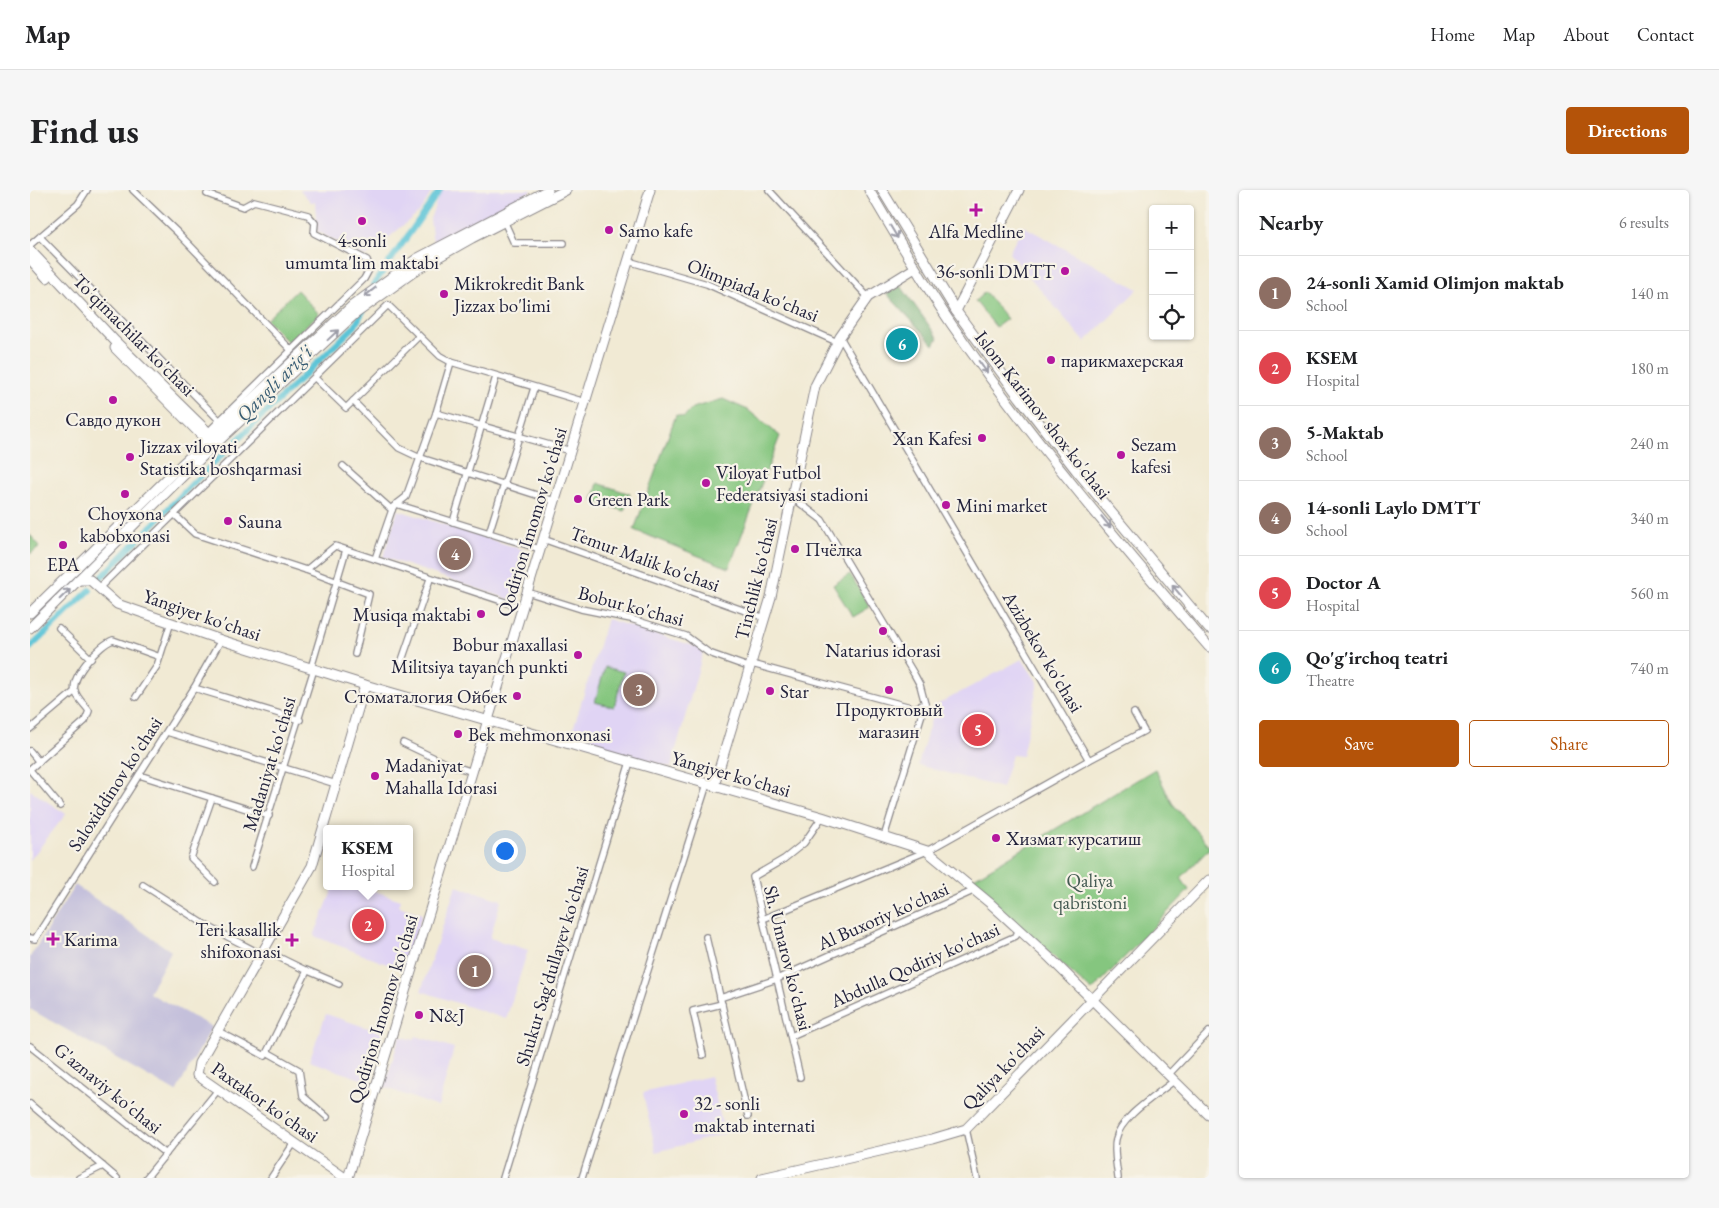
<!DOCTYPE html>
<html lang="en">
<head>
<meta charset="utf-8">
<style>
	:root { --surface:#fff; --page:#f6f6f6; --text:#202124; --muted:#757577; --line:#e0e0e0; --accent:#b45309 }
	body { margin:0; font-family:"EB Garamond",serif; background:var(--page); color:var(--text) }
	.controls { position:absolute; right:15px; top:15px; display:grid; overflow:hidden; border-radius:5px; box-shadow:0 1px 4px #0004 }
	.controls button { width:45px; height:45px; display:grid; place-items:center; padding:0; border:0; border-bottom:1px solid var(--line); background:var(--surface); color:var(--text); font:25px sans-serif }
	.you { position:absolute; left:474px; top:660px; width:18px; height:18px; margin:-12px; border:4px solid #fff; border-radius:50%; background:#1a73e8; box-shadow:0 0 0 8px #1a73e833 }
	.badge { display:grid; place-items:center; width:32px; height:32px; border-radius:50%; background:var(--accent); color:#fff; font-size:16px; font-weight:700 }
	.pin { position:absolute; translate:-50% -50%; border:2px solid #fff; box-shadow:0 1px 5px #0006 }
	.popup { position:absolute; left:293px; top:635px; width:90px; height:65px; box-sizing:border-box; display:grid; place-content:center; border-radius:5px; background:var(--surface); filter:drop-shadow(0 1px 4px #0005); font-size:16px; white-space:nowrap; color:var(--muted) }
	.popup b { font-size:19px; color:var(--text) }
	.popup::after { content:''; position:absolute; left:50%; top:100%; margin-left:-10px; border:10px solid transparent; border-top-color:var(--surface) }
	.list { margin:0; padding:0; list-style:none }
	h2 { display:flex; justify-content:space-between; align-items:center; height:65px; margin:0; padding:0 20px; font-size:21px }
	h2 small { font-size:16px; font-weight:400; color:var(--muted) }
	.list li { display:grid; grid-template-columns:32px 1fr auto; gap:15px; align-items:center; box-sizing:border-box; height:75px; padding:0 20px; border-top:1px solid var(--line) }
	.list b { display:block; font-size:19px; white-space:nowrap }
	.list p { margin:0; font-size:16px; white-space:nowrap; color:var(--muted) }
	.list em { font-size:16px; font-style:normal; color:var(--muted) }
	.actions { display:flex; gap:10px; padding:15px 20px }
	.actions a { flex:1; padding:11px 0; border:1px solid var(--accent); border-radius:5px; text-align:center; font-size:18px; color:var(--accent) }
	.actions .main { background:var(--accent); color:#fff }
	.icon { flex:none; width:28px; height:28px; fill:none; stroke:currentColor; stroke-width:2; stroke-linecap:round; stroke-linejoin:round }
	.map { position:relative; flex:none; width:1179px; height:988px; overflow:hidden; border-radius:5px }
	header { display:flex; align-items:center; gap:30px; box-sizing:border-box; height:70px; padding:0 25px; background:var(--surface); border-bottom:1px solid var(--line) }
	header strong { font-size:24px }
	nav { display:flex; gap:28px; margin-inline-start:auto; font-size:18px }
	.intro { display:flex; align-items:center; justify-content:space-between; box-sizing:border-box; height:120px; padding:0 30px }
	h1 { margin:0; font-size:35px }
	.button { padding:12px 22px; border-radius:5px; background:var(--accent); color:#fff; font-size:18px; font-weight:700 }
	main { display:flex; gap:30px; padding:0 30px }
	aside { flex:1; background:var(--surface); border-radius:5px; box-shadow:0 1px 4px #0004 }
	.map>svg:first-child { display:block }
</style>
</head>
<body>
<header>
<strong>Map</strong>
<nav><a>Home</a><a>Map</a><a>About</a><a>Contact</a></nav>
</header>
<div class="intro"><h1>Find us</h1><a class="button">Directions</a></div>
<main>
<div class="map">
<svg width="1179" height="988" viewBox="0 0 1179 988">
	<rect width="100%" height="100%" fill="#f7f3e8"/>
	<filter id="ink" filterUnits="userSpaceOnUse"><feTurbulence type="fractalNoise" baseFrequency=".02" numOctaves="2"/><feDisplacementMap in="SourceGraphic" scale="10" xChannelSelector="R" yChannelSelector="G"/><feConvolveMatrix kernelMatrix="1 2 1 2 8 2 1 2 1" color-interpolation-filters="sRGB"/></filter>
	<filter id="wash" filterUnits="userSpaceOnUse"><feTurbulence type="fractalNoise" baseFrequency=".0096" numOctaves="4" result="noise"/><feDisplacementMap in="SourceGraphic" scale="20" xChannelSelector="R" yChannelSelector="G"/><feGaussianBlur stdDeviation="1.12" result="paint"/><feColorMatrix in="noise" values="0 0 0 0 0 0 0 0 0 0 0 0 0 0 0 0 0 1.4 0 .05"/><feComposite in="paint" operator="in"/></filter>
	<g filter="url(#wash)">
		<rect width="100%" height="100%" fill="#f1ead4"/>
		<g fill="#e0d4f4">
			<polygon points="270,0 403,0 390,21 336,67 287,41 285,12 281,12"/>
			<polygon points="411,0 503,0 403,52 400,29"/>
			<polygon points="993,36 1108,99 1055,152 979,63"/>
			<polygon points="368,320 497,361 482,410 353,367"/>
			<polygon points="577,429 674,459 641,577 540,549"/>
			<polygon points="992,469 1008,493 992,566 982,565 972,598 888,575 905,516"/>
			<polygon points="0,600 36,624 0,670"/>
			<polygon points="304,696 330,696 371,710 368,716 392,724 375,781 284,746"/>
			<polygon points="426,696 471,710 460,748 498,760 476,829 391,801"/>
			<polygon points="296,824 353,843 337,891 279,871"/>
			<polygon points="370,846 384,850 386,846 424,858 408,917 354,897"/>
			<polygon points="680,886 695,944 626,962 613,903"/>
		</g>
		<polygon fill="#c4c0db" points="45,695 141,761 119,803 182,837 146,902 0,819 0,767"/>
		<g fill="#85c67f" stroke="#54745d">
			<polygon points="267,100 289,124 258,152 236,130"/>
			<polygon points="955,102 977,129 966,137 945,111"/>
			<polygon points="693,209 718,220 750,246 699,378 604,340 646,225 654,227 662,218"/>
			<polygon points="568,293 600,304 594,321 563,311"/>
			<polygon points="0,345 10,356 0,364"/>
			<polygon points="820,384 840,417 823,427 803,395"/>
			<polygon points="575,477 594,482 584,517 565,512"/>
			<polygon points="1125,579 1142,613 1179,656 1179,659 1151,688 1159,700 1062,801 939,691"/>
		</g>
		<polygon fill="#6cab6e" stroke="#476654" points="871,96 908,148 904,155 857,104"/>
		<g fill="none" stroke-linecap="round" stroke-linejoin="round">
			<g stroke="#5bc4d7" stroke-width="6">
				<polyline points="344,94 410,0"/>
				<polyline points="69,390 161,295 325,136 333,121"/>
				<polyline points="0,458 60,400"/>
			</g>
		</g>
	</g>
	<g filter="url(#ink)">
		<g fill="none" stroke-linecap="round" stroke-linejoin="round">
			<defs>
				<g id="street">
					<polyline points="103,0 148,43 261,160"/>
					<polyline points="739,0 838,107"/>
					<polyline points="177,4 213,17 224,11 278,25 285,33 284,43 337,70 340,78 334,89 178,242"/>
					<polyline points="474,31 484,53 534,53"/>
					<polyline points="10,47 190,231"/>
					<polyline points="0,55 48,14 57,0"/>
					<polyline points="598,71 677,94 807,152"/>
					<polyline points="285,188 316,218 389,146"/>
					<polyline points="323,211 369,258 388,267 525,311"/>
					<polyline points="406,223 541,261"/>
					<polyline points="313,276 362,320"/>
					<polyline points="762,307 792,330 884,484 890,495 895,514"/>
					<polyline points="366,314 510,359"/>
					<polyline points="145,325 165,344 276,380 305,356 493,418"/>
					<polyline points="423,332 466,187"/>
					<polyline points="459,343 504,198"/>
					<polyline points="513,349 735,428"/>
					<polyline points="345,369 363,317 376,307 406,223 421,172"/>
					<polyline points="276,380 339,404 325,464"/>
					<polyline points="69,398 358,115 410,166 421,172 555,212"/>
					<polyline points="497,402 551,419 601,429 656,446 679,463 721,478"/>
					<polyline points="29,438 61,469"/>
					<polyline points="722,474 884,518 895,514 854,647"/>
					<polyline points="370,476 400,389"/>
					<polyline points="281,478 316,360"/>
					<polyline points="164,498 270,530"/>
					<polyline points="106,507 127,476 141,432"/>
					<polyline points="0,539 45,501"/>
					<polyline points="137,542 306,594"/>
					<polyline points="373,553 415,573 443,582"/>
					<polyline points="0,561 9,572"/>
					<polyline points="1059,570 1114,541 1104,523"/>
					<path d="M0,579l55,-48 4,-10c-4,-6 -12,-13 -14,-20 -5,-14 25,-47 38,-51l47,17"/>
					<polyline points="0,580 30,616"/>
					<polyline points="109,585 239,626"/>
					<polyline points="182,608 161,668 185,692"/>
					<polyline points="222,677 284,479"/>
					<polyline points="113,695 179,737 231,764"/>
					<polyline points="733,729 897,661 1059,570 810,147"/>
					<polyline points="676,747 718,926"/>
					<polyline points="0,748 5,749 164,498 191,450"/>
					<polyline points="276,780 309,794"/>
					<polyline points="690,808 747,789 943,701"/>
					<polyline points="188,841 235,866 277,781 234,760"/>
					<polyline points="761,846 986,746 989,739"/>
					<polyline points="0,856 136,964"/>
					<polyline points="237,862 269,880 273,906 297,927"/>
					<polyline points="673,865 663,821 692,814"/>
					<polyline points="1139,884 1179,842"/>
					<polyline points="770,887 723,687 754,669 774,653 792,627"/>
					<polyline points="0,914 87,988"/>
					<polyline points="936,939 947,988"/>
					<polyline points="49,988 73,976"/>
					<polyline points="116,988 188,900"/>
					<polyline points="241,988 264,953"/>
					<polyline points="473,988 600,572"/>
					<polyline points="552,988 677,594"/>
					<path d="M1088,988c-1,-12 -5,-27 -2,-39 4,-22 42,-45 59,-59"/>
				</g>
				<g id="secondary">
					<path d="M839,0c27,46 53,91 83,135 78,112 168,219 257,322"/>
					<polyline points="852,0 926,121 990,208 1046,280 1179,439"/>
					<polyline points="0,60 85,151 186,250"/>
					<polyline points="0,69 17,88"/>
					<polyline points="926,121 989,0"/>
					<polyline points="85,158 181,255"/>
					<polyline points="48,390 60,390 87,414 191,450 335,495 792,627 897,661 961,714 1020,768 1179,925"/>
					<polyline points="0,423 151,275 322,116 388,68 518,0"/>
					<polyline points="0,438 179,260 325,124 389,78 442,48 536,0"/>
					<polyline points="684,596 741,407 785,196 810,147 838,107 885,78"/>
					<polyline points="315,988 167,885 169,873 282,676 335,495"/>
					<polyline points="318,988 620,0"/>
					<polyline points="732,988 902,949 936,939 1179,690"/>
				</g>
			</defs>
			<use href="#street" stroke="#8a8688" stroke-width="8"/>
			<use href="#secondary" stroke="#8a8688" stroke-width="11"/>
			<use href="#street" stroke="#fff" stroke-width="5.5"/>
			<use href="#secondary" stroke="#fff" stroke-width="9"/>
		</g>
		<defs><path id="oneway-shaft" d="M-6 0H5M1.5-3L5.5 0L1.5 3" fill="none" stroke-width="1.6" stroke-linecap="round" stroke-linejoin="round" transform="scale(1.25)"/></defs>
		<g stroke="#9c9ca7">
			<use href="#oneway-shaft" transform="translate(864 42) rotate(59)"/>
			<use href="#oneway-shaft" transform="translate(340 102) rotate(142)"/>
			<use href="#oneway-shaft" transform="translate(303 145) rotate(-43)"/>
			<use href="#oneway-shaft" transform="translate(953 177) rotate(54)"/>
			<use href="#oneway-shaft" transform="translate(1076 332) rotate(51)"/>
			<use href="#oneway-shaft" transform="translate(1147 401) rotate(-130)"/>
			<use href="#oneway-shaft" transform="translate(35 404) rotate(-44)"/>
		</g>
	</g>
	<g fill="#b5179e" stroke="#f7f3e8" stroke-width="2">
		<path d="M943.5 12.5h5v5h5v5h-5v5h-5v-5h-5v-5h5z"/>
		<circle cx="332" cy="31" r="5"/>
		<circle cx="579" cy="40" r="5"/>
		<circle cx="1035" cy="81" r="5"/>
		<circle cx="414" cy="104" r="5"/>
		<circle cx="1021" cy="170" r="5"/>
		<circle cx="83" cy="210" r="5"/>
		<circle cx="952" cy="248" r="5"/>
		<circle cx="1091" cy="265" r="5"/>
		<circle cx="100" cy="267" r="5"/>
		<circle cx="676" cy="293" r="5"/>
		<circle cx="95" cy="304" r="5"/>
		<circle cx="548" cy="309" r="5"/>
		<circle cx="916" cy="315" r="5"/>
		<circle cx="198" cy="331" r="5"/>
		<circle cx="33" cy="355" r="5"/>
		<circle cx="765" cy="359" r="5"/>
		<circle cx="451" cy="424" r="5"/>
		<circle cx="853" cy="441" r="5"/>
		<circle cx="548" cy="465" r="5"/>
		<circle cx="859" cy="500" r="5"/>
		<circle cx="740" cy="501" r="5"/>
		<circle cx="487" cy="506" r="5"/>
		<circle cx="428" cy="544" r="5"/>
		<circle cx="345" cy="586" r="5"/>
		<circle cx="966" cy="648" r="5"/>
		<path d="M20.5 741.5h5v5h5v5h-5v5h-5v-5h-5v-5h5z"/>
		<path d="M259.5 742.5h5v5h5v5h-5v5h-5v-5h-5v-5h5z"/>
		<circle cx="389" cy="825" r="5"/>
		<circle cx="654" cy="924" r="5"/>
	</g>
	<g text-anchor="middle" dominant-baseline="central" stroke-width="4.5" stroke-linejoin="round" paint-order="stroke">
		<g font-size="19" fill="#22223b" stroke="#f7f3e8" text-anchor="start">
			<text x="589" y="40">Samo kafe</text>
			<text x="946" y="41" text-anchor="middle">Alfa Medline</text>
			<text x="332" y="50" text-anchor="middle">4-sonli<tspan x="332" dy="22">umumta'lim maktabi</tspan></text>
			<text x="1025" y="81" text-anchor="end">36-sonli DMTT</text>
			<text x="424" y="93">Mikrokredit Bank<tspan x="424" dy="22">Jizzax bo'limi</tspan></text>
			<text x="1031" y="170">парикмахерская</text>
			<text x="83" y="229" text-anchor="middle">Cавдо дукон</text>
			<text x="942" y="248" text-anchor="end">Xan Kafesi</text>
			<text x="1101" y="254">Sezam<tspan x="1101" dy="22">kafesi</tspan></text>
			<text x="110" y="256">Jizzax viloyati<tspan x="110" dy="22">Statistika boshqarmasi</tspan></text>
			<text x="686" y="282">Viloyat Futbol<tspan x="686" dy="22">Federatsiyasi stadioni</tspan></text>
			<text x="558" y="309">Green Park</text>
			<text x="926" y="315">Mini market</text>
			<text x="95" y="323" text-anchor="middle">Choyxona<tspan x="95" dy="22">kabobxonasi</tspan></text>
			<text x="208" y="331">Sauna</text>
			<text x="775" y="359">Пчёлка</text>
			<text x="33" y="374" text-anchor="middle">EPA</text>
			<text x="441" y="424" text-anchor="end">Musiqa maktabi</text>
			<text x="538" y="454" text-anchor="end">Bobur maxallasi<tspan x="538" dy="22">Militsiya tayanch punkti</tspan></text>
			<text x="853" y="460" text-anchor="middle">Natarius idorasi</text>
			<text x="750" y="501">Star</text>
			<text x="477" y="506" text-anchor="end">Стоматалогия Ойбек</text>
			<text x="859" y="519" text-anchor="middle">Продуктовый<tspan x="859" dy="22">магазин</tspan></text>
			<text x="438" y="544">Bek mehmonxonasi</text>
			<text x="355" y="575">Madaniyat<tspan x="355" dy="22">Mahalla Idorasi</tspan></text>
			<text x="976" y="648">Хизмат курсатиш</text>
			<text x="251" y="739" text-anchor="end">Teri kasallik<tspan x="251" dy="22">shifoxonasi</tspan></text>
			<text x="34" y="749">Karima</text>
			<text x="399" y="825">N&amp;J</text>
			<text x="664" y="913">32 - sonli<tspan x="664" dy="22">maktab internati</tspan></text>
		</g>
		<g font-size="19" fill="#22223b" stroke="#f7f3e8">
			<text transform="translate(723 100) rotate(22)">Olimpiada ko'chasi</text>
			<text transform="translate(104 145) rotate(45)">To'qimachilar ko'chasi</text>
			<text transform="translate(1013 225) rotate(52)">Islom Karimov shox ko'chasi</text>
			<text transform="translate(502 332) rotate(-73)">Qodirjon Imomov ko'chasi</text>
			<text transform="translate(615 369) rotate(20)">Temur Malik ko'chasi</text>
			<text transform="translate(726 389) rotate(-76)">Tinchlik ko'chasi</text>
			<text transform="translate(601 416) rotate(15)">Bobur ko'chasi</text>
			<text transform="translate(172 425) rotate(19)">Yangiyer ko'chasi</text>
			<text transform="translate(1013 462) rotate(59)">Azizbekov ko'chasi</text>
			<text transform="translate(239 574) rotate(-73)">Madaniyat ko'chasi</text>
			<text transform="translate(701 584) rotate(16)">Yangiyer ko'chasi</text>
			<text transform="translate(85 594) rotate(-57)">Saloxiddinov ko'chasi</text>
			<text transform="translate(853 726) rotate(-24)">Al Buxoriy ko'chasi</text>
			<text transform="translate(758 768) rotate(76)">Sh. Umarov ko'chasi</text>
			<text transform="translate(885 775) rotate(-24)">Abdulla Qodiriy ko'chasi</text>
			<text transform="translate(522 776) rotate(-73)">Shukur Sag'dullayev ko'chasi</text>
			<text transform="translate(353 819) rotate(-73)">Qodirjon Imomov ko'chasi</text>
			<text transform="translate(973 878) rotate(-46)">Qaliya ko'chasi</text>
			<text transform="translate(78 898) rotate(39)">G'aznaviy ko'chasi</text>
			<text transform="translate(235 912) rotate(35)">Paxtakor ko'chasi</text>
		</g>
		<g font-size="19" fill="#455b53" stroke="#f7f3e8">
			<text x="1060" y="690">Qaliya<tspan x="1060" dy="22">qabristoni</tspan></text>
		</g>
		<g font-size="20" font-style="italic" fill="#365b72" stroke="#f7f3e8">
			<text transform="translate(244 193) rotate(-45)">Qangli arig'i</text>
		</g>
	</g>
</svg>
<div class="controls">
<button>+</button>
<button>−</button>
<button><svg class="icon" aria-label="locate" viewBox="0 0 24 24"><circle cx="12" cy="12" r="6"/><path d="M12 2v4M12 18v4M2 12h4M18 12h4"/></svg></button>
</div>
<div class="you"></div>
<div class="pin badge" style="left:445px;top:781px;background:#8d6e63">1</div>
<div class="pin badge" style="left:338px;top:735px;background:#e0444e">2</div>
<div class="popup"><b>KSEM</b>Hospital</div>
<div class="pin badge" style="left:609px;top:500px;background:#8d6e63">3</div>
<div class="pin badge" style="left:425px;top:364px;background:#8d6e63">4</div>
<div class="pin badge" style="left:948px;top:540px;background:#e0444e">5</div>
<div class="pin badge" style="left:872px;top:154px;background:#0f9aa8">6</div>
</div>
<aside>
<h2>Nearby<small>6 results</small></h2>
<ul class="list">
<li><span class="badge" style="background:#8d6e63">1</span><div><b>24-sonli Xamid Olimjon maktab</b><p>School</p></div><em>140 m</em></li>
<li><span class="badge" style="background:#e0444e">2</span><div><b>KSEM</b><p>Hospital</p></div><em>180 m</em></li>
<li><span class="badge" style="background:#8d6e63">3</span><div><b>5-Maktab</b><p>School</p></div><em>240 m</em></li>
<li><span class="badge" style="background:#8d6e63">4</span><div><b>14-sonli Laylo DMTT</b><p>School</p></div><em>340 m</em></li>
<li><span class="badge" style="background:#e0444e">5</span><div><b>Doctor A</b><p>Hospital</p></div><em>560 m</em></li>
<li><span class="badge" style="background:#0f9aa8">6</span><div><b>Qo'g'irchoq teatri</b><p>Theatre</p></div><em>740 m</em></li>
</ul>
<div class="actions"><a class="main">Save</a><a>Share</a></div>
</aside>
</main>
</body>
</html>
